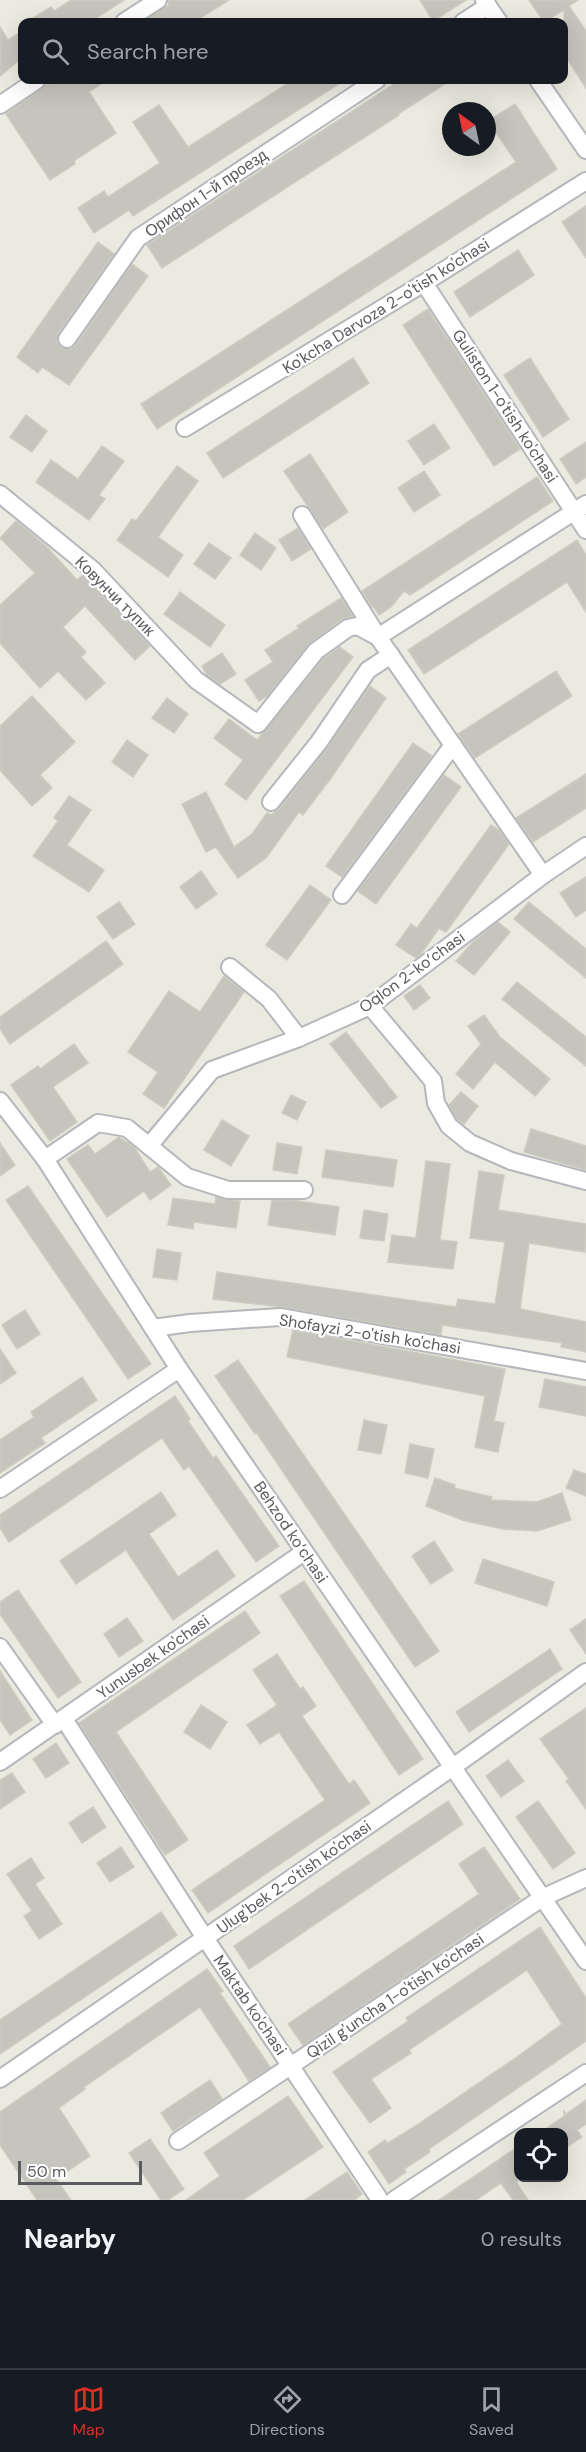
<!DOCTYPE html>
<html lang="en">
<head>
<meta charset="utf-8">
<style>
	:root { --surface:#171b24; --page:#20242c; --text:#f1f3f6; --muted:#9ea1a6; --line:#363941; --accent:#d93025 }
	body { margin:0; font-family:"DM Sans",sans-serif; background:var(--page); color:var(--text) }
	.controls { position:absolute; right:18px; bottom:18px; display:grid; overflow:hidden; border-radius:12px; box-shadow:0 6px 24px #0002 }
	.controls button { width:54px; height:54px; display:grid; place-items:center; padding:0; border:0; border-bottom:2px solid var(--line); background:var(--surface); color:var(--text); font:30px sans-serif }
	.compass { position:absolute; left:442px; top:102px; width:54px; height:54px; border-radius:50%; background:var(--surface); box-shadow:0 6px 24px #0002; rotate:327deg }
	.scale { position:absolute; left:18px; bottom:15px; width:124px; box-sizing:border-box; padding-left:6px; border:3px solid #595b5f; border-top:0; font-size:16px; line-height:21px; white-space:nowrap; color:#595b5f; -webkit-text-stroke:4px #fff; paint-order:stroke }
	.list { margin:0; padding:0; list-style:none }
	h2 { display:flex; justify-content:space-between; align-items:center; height:78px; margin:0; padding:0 24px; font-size:26px }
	h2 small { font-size:20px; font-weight:400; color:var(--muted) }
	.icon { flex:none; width:33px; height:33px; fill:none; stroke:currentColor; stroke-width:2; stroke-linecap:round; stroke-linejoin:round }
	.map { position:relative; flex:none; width:586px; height:2200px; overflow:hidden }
	.search { position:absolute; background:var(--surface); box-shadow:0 6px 24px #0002; left:18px; right:18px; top:18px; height:66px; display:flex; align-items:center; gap:15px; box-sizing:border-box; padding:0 21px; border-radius:12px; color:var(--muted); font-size:22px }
	.sheet { height:168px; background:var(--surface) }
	nav { display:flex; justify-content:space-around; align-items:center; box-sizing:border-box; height:84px; border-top:2px solid var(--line); background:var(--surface); font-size:16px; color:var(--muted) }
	nav a { display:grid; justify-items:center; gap:3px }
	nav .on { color:var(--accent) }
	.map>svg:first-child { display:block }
</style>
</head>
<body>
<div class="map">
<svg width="586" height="2200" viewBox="0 0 586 2200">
	<rect width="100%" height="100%" fill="#eaeae0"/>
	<g fill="#c5c4bd" stroke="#ceccc0" stroke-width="1.5">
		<polygon points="71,0 124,0 90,22 26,22 51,7 54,11"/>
		<polygon points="168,0 229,0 194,22 143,22 169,5"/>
		<polygon points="420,0 466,0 433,21"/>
		<polygon points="529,0 578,0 569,6 586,31 586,88 564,54 564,10 544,22"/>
		<polygon points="0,27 8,40 22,31 22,58 0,76"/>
		<polygon points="54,80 107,80 89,92 116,133 74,161 75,164 50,180 6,114"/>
		<polygon points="293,80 345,80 133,216 129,210 94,233 78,208 104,191 108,197 160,163 133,122 159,105 188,147"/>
		<polygon points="400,80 451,80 398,114 399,115 162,268 147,245"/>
		<polygon points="515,104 557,169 157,429 141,404 516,162 488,121"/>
		<polygon points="586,206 586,258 562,222"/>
		<polygon points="98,242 114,254 58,333 57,343 61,348 71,349 76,345 132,264 148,276 69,385 42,367 38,373 17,357"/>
		<polygon points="518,250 534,275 470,317 454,292"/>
		<polygon points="428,309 520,449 494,466 403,325"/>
		<polygon points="353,358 369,383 223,478 207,453"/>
		<polygon points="530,358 569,419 543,437 504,375"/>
		<polygon points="26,415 47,431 32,452 10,437"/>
		<polygon points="434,424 450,448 424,465 408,441"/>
		<polygon points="586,442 586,477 576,484 560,459"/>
		<polygon points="102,446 124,461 99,495 105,499 89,520 36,482 51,460 78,479"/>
		<polygon points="310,454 348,512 323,529 284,471"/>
		<polygon points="177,466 198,481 158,537 183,555 168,577 117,540 132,519 136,521"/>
		<polygon points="424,471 440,495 414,512 398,488"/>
		<polygon points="537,477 553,501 410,595 404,591 391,607 379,615 373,606 372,607 362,591"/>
		<polygon points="16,521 46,546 77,580 83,575 86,578 150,646 135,660 85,606 63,627 86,652 81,657 105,683 86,700 58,671 40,688 0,643 0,605 35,573 0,538"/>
		<polygon points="298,528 311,549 292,561 279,540"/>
		<polygon points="255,533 276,548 261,570 240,555"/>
		<polygon points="577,540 586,555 586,612 567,582 424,674 408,650"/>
		<polygon points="209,543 231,558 215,579 194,564"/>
		<polygon points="180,592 225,625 210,647 164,614"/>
		<polygon points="341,598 353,616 342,619 310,643 268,695 259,701 245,680 273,662 265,650 299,628 297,626"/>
		<polygon points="340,647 353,657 246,800 225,784 243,760 214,738 229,719 257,740 323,659"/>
		<polygon points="222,653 236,674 220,684 207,675 202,666"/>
		<polygon points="556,671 572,696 475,758 458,734"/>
		<polygon points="370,686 386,698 331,778 303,815 299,812 266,858 238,878 216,847 206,852 182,804 206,792 234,847 252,834 267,813 271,815 279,809 327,748"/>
		<polygon points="32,696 75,742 40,775 52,788 32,806 0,770 0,726"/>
		<polygon points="167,698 188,714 174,733 152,718"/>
		<polygon points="127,740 148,755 133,777 112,762"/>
		<polygon points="413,743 432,756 342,877 326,866"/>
		<polygon points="586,774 586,808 533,842 516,818"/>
		<polygon points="444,775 461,787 376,904 358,891"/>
		<polygon points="69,796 91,810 67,845 104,870 89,892 33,856 58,821 54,818"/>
		<polygon points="491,825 499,830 509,844 446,932 439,928 421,954 416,958 396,945 411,924 417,928"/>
		<polygon points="201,871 217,894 196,909 180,887"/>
		<polygon points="586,877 586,910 576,917 560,893"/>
		<polygon points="310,885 331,900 287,960 266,945"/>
		<polygon points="119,902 135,924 113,939 97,917"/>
		<polygon points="529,902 586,949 586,978 514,919"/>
		<polygon points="498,922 510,932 474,975 456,961 474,941"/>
		<polygon points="106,941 123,964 10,1044 0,1029 0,1017"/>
		<polygon points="224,976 244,992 164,1108 143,1094 158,1072 128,1052 169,991 200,1012"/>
		<polygon points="517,982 586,1037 586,1066 502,999"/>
		<polygon points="420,985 430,998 414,1010 404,996"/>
		<polygon points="484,1015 500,1037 550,1079 535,1096 495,1062 473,1089 456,1074 481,1044 468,1026"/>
		<polygon points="346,1032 397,1097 381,1108 330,1044"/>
		<polygon points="74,1044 88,1063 53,1087 77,1122 50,1141 11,1085 38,1066 40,1069"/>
		<polygon points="461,1092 478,1106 464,1124 456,1118 449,1105"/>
		<polygon points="291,1095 306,1102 297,1120 282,1113"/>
		<polygon points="222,1120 249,1136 231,1166 204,1150"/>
		<polygon points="531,1129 586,1146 586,1170 524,1152"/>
		<polygon points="119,1137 134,1147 150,1172 158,1167 171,1185 150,1200 144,1191 107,1217 67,1159 88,1145 95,1154"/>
		<polygon points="0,1143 15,1165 0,1176"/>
		<polygon points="277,1143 302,1147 297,1174 273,1170"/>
		<polygon points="326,1150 397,1160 393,1187 322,1177"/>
		<polygon points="426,1161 450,1164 440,1240 457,1242 453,1269 388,1262 392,1235 416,1238"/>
		<polygon points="479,1171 504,1175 498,1210 586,1224 585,1252 529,1243 520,1309 586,1322 586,1352 561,1347 562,1343 442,1325 441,1335 282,1307 213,1299 217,1272 456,1307 458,1299 495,1304 505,1242 470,1238"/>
		<polygon points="28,1186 151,1364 128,1379 6,1200"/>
		<polygon points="216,1197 240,1201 236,1228 194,1222 193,1229 168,1225 173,1198 215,1204"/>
		<polygon points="272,1200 291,1200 339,1207 335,1235 268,1225"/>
		<polygon points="364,1210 388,1214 384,1241 360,1238"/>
		<polygon points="157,1249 181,1253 177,1280 153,1277"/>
		<polygon points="25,1310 40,1334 17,1349 2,1325"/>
		<polygon points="293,1330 505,1369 494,1421 504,1423 498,1452 475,1447 485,1396 287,1357"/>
		<polygon points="0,1349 16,1373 0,1384"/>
		<polygon points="238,1360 439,1651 415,1667 256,1432 255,1434 215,1376"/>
		<polygon points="82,1377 97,1400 41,1438 45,1443 0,1473 0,1440 34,1417 31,1412"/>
		<polygon points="545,1379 586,1387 586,1416 539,1407"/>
		<polygon points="175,1396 190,1419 188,1421 213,1458 216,1456 279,1546 256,1562 189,1466 184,1470 162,1438 9,1542 0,1528 0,1515"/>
		<polygon points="364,1420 387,1425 381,1454 358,1450"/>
		<polygon points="410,1444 434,1449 428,1478 405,1473"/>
		<polygon points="574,1470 586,1474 586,1496 566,1488"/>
		<polygon points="435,1478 455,1485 454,1488 492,1497 491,1500 537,1502 562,1493 571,1520 537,1531 503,1529 465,1521 426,1506"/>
		<polygon points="161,1492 176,1515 149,1534 178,1577 217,1550 235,1576 173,1620 126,1550 76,1584 60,1561"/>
		<polygon points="434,1541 453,1570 431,1584 412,1556"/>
		<polygon points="483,1559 554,1582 547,1606 475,1583"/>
		<polygon points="304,1581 423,1759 399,1775 280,1596"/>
		<polygon points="18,1590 81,1682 58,1698 0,1614 0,1602"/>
		<polygon points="245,1611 260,1633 116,1732 188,1840 165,1855 79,1723"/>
		<polygon points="127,1618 143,1641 119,1657 104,1634"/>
		<polygon points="586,1619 586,1654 570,1630"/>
		<polygon points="550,1649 562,1669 469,1732 456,1712"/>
		<polygon points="277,1654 300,1689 303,1687 316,1706 302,1716 349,1784 354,1780 370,1803 208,1913 192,1890 325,1800 279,1732 260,1744 247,1725 277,1705 253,1670"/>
		<polygon points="0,1671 32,1720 10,1735 0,1720"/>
		<polygon points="201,1705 227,1722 210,1749 184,1732"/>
		<polygon points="586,1708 586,1809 566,1781 569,1779 540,1739"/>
		<polygon points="56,1743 69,1763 46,1778 33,1759"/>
		<polygon points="508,1760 524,1781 501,1797 486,1776"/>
		<polygon points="12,1773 25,1792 0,1809 0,1780"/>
		<polygon points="448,1801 463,1824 249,1969 234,1946"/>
		<polygon points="538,1801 575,1853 553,1869 516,1817"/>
		<polygon points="93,1807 106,1827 82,1843 69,1823"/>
		<polygon points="121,1847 134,1867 110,1882 97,1863"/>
		<polygon points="484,1847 520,1899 303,2045 288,2024 479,1894 459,1864"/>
		<polygon points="31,1858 44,1878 35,1884 62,1924 39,1939 24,1916 32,1911 7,1874"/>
		<polygon points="161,1912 177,1935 0,2054 0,2020"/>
		<polygon points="540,1927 586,1998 586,2041 429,2149 430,2152 404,2169 406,2172 389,2184 368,2152 385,2140 388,2143 414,2127 514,2059 562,2024 527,1970 409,2050 411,2053 371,2079 391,2108 370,2123 333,2072 408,2021 406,2018"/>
		<polygon points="207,1969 223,1991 220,1993 270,2067 249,2081 200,2007 84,2087 85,2089 59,2108 90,2156 56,2179 71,2200 37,2200 0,2145 0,2112"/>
		<polygon points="210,2080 222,2099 173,2131 161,2113"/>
		<polygon points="288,2096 323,2147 243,2200 186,2200 220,2176 204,2153"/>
		<polygon points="586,2100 586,2124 577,2130 582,2137 564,2149 564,2133 540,2133 564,2116 564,2110 566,2114"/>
		<polygon points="150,2139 184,2189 168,2200 161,2200 129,2153"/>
		<polygon points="519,2146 519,2180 516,2182 528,2200 513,2200 501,2183 476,2200 439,2200"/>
		<polygon points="347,2172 362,2194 354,2200 305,2200"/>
	</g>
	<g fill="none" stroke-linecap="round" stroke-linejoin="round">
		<defs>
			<g id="minor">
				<polyline points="484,0 499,22"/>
				<polyline points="124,22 158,0"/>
				<polyline points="463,22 488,6"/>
				<polyline points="538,80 586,150"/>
				<polyline points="0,105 37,80"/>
				<polyline points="424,283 586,530"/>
				<polyline points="67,339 138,238 377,80"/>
				<polyline points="185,428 424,283 586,181"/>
				<polyline points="0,494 93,570 196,680 258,724 316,651 348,628 357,626 378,637 586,504"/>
				<polyline points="302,515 378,637 543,875"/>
				<polyline points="271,802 319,742 368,670 391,655"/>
				<polyline points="342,895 453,745"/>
				<polyline points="230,967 269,999 299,1038"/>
				<polyline points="370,1006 433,1081 436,1103 449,1126 470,1143 511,1161 586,1181"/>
				<polyline points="0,1101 45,1159 179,1369 586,1961"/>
				<polyline points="149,1146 212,1070 299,1038 370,1006 543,875 586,846"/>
				<polyline points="45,1159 98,1123 127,1128 187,1177 228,1190 304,1190"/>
				<polyline points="153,1328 190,1323 280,1317 586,1371"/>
				<polyline points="0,1489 179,1369"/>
				<polyline points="0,1647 55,1725"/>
				<polyline points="64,1719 205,1938 380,2200"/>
				<polyline points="0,1762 304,1552"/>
				<polyline points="0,2079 453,1767 586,1672"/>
				<polyline points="178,2141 542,1898 586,1878"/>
				<polyline points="394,2200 586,2073"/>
			</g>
		</defs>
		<use href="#minor" stroke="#b6b7bb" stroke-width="20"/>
		<use href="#minor" stroke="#fff" stroke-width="16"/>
	</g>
	<g text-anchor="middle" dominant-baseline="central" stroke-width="4.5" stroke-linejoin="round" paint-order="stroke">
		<g font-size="16" fill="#595b5f" stroke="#fff">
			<text transform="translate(206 193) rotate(-34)">Орифон 1-й проезд</text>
			<text transform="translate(386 306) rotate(-32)">Ko'kcha Darvoza 2-o'tish ko'chasi</text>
			<text transform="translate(505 406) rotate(57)">Guliston 1-o'tish ko'chasi</text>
			<text transform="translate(115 596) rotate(45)">Ковунчи тупик</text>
			<text transform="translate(412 972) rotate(-36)">Oqlon 2-ko‘chasi</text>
			<text transform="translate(370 1334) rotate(9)">Shofayzi 2-o'tish ko'chasi</text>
			<text transform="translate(291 1532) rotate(56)">Behzod ko‘chasi</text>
			<text transform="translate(153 1657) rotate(-35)">Yunusbek ko'chasi</text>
			<text transform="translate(294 1877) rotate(-35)">Ulug'bek 2-o'tish ko'chasi</text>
			<text transform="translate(395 1996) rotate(-34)">Qizil g'uncha 1-o'tish ko'chasi</text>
			<text transform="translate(250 2005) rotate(56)">Maktab ko'chasi</text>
		</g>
	</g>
</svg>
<div class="controls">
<button><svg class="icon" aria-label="locate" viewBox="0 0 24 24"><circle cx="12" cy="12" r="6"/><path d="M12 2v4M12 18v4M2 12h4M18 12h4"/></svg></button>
</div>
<svg class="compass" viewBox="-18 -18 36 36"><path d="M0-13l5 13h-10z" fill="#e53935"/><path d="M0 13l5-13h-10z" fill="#9ea1a6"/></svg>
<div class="scale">50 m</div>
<div class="search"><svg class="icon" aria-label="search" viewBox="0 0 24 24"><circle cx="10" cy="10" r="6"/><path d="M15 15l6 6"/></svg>Search here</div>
</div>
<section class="sheet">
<h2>Nearby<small>0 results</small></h2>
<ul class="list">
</ul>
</section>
<nav>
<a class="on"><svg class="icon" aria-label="map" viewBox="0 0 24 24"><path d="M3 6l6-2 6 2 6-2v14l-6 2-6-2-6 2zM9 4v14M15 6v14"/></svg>Map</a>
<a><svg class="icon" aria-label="directions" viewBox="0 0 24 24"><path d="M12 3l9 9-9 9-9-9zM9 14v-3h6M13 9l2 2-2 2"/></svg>Directions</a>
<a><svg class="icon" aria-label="saved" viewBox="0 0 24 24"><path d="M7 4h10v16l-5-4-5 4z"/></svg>Saved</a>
</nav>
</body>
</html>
